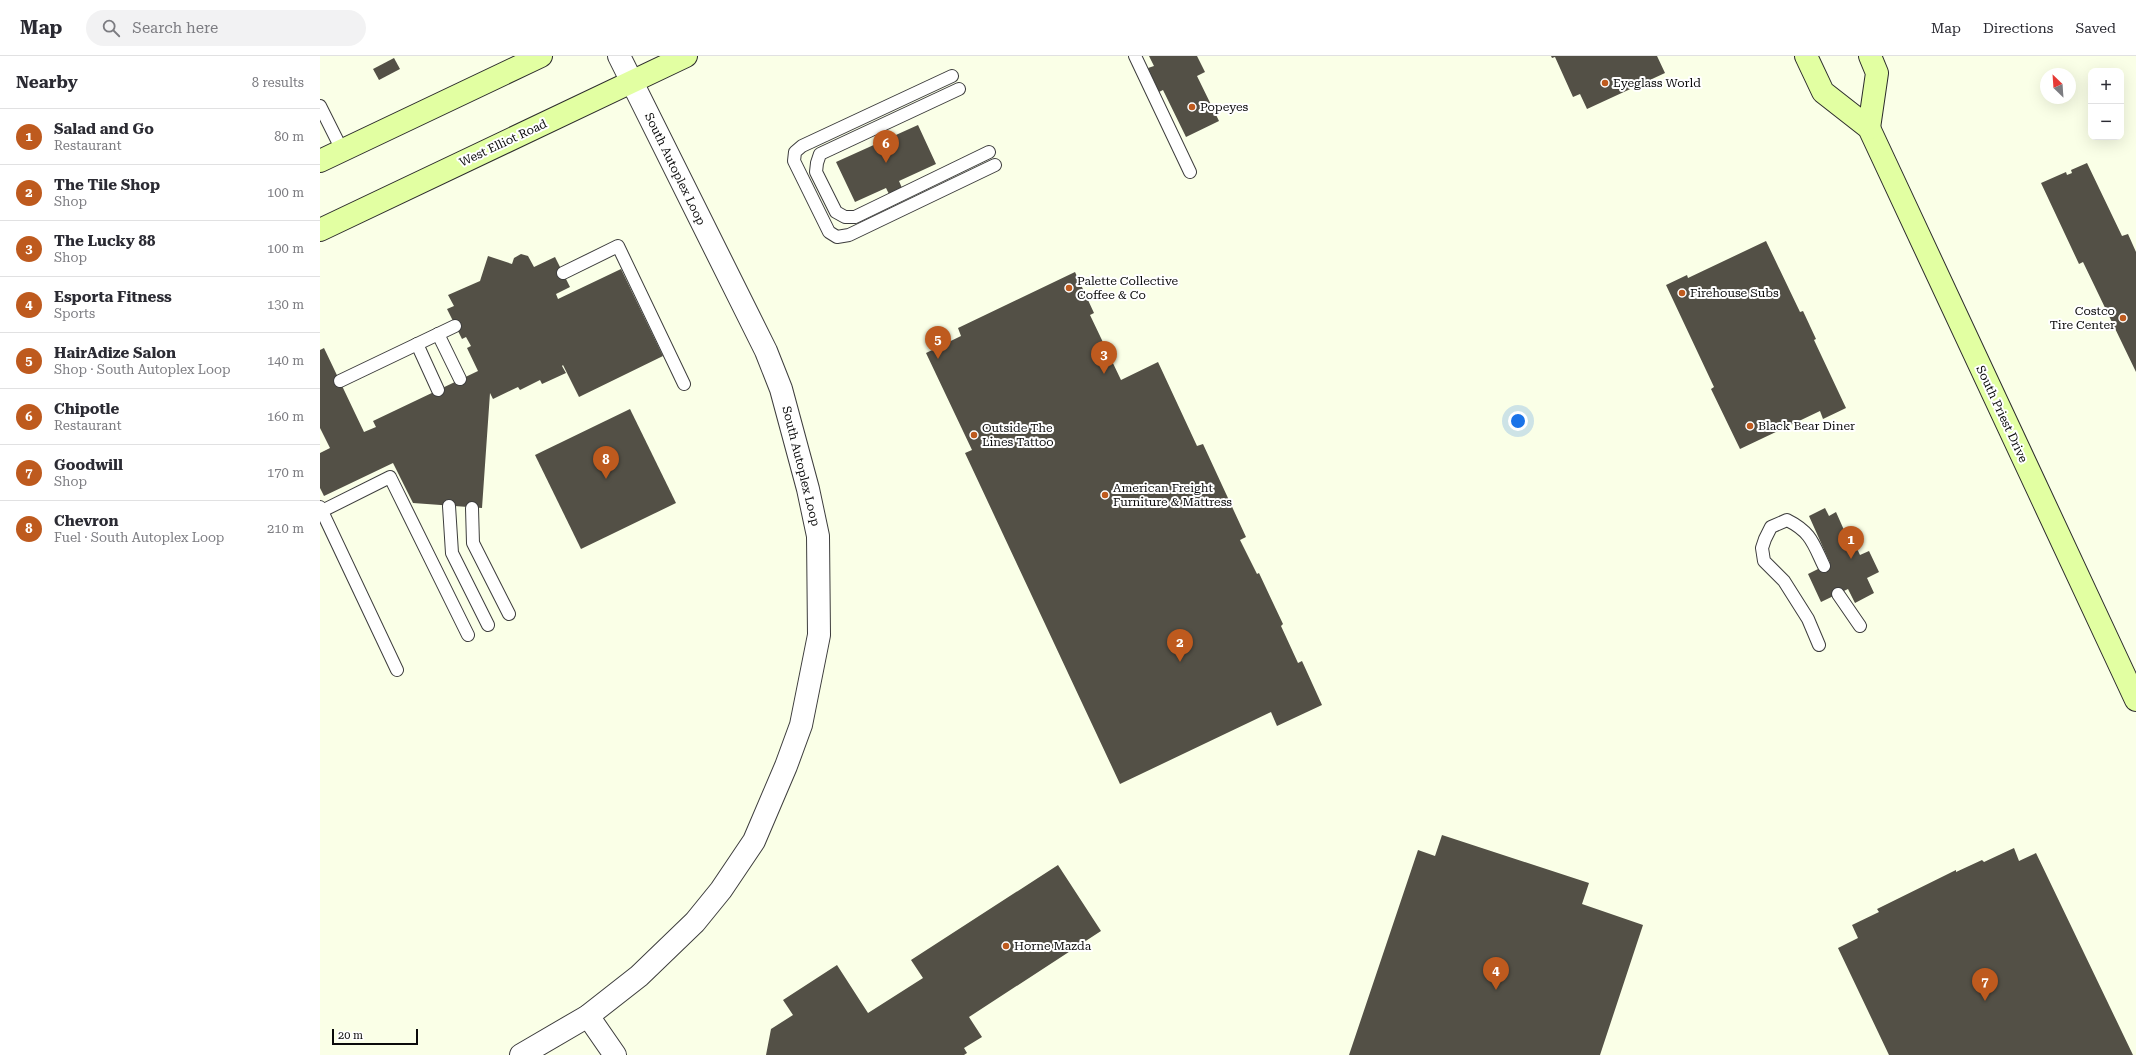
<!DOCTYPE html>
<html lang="en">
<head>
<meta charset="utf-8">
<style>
	:root { --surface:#fff; --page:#f2f2f3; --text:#2b2b33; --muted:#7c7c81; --line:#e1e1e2; --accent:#be5a1e }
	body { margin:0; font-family:"Roboto Serif",serif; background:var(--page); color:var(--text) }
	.controls { position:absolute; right:12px; top:12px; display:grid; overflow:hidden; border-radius:8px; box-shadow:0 4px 16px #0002 }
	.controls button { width:36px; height:36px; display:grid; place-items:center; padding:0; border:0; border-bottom:1px solid var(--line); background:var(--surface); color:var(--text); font:20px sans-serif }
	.compass { position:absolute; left:1720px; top:12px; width:36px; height:36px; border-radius:50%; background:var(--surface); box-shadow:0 4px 16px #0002; rotate:335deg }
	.scale { position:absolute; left:12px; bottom:10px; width:86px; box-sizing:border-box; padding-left:4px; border:2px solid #0a0a0a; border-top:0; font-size:11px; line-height:14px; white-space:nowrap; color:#0a0a0a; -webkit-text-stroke:3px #fff; paint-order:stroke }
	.you { position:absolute; left:1198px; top:365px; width:14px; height:14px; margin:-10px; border:3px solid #fff; border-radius:50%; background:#1a73e8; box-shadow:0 0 0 6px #1a73e833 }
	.badge { display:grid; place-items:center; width:26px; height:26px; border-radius:50%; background:var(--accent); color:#fff; font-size:13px; font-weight:700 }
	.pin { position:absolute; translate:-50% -33px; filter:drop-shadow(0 1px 2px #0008) }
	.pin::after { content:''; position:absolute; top:21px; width:14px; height:12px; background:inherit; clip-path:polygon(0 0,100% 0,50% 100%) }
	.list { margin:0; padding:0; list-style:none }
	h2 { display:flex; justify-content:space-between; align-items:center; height:52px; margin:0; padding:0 16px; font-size:17px }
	h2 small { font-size:13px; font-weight:400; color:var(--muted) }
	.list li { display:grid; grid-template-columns:26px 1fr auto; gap:12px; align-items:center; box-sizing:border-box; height:56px; padding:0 16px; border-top:1px solid var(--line) }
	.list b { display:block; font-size:15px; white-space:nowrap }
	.list p { margin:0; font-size:13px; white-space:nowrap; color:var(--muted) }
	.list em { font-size:13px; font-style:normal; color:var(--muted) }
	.icon { flex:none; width:22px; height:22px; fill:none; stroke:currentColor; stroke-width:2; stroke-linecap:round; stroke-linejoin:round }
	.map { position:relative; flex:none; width:1816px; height:999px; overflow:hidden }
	header { display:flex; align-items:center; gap:24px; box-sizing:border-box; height:56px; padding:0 20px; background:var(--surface); border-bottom:1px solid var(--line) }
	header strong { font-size:19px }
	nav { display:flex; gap:22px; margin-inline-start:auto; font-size:14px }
	.search { width:280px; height:36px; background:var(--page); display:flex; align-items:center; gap:10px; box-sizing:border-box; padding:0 14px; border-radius:22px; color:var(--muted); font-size:15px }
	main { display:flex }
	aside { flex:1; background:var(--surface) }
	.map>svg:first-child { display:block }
</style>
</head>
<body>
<header>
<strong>Map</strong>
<div class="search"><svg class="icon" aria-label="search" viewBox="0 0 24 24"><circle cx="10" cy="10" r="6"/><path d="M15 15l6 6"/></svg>Search here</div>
<nav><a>Map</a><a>Directions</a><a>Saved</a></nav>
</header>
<main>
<aside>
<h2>Nearby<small>8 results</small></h2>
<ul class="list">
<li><span class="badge">1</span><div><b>Salad and Go</b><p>Restaurant</p></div><em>80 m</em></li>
<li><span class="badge">2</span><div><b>The Tile Shop</b><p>Shop</p></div><em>100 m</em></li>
<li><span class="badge">3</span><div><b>The Lucky 88</b><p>Shop</p></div><em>100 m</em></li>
<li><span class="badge">4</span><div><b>Esporta Fitness</b><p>Sports</p></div><em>130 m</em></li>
<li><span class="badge">5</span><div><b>HairAdize Salon</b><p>Shop · South Autoplex Loop</p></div><em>140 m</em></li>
<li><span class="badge">6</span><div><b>Chipotle</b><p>Restaurant</p></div><em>160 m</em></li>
<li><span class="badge">7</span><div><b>Goodwill</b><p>Shop</p></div><em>170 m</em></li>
<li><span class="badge">8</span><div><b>Chevron</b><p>Fuel · South Autoplex Loop</p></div><em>210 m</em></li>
</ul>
</aside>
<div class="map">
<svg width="1816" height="999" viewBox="0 0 1816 999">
	<rect width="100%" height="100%" fill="#faffe7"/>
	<g fill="#535046">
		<polygon points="829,0 877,0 885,16 877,20 899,65 866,81 843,34 839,36 828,12 834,10"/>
		<polygon points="1231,0 1337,0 1345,17 1267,53 1260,38 1253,41 1235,1 1232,2"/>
		<polygon points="74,2 80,13 59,24 53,13"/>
		<polygon points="598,69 616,108 579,125 582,132 569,138 566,132 535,146 516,106"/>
		<polygon points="1767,107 1802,180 1808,178 1816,196 1816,316 1763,206 1759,208 1721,127 1746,116 1747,119 1752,117 1751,114"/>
		<polygon points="1446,185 1480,256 1483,255 1496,283 1494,284 1526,352 1503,363 1500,355 1420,393 1391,333 1394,331 1346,229 1367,219 1368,222"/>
		<polygon points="201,198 208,200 214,211 235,201 250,231 236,238 238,243 301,213 343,300 259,341 243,309 242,310 246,317 222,328 220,324 200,334 198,331 173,343 170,337 162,452 93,447 73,407 4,440 0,432 0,397 10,392 0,372 0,294 4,292 44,376 56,371 53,365 158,315 147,292 151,290 146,281 142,283 127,253 134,250 128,239 160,225 168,200 192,208 194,202"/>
		<polygon points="755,216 774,257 770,259 801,324 838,306 877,390 883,388 926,481 920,484 937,518 939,517 963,568 961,570 978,607 982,605 1002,649 957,670 951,656 800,728 645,397 652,394 606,297 641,280 638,272"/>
		<polygon points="310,353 356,447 261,493 215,399"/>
		<polygon points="1505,452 1509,460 1516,456 1524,474 1527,472 1540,499 1549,495 1559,516 1547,522 1554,537 1535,547 1528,533 1501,546 1488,518 1510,507 1489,460"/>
		<polygon points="1122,779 1269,827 1262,848 1323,869 1280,999 1029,999 1098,794 1115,800"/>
		<polygon points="1694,792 1699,805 1716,797 1813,999 1569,999 1518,892 1538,882 1532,869 1559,856 1557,853 1636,814 1636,816 1662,804 1664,806"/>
		<polygon points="738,809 781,875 649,961 662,981 644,992 647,997 644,999 446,999 451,973 473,959 463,944 517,909 548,957 603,922 591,904"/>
	</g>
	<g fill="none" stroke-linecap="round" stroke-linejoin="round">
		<defs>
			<g id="lane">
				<polyline points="815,0 870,116"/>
				<polyline points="632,20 482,90 475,96 474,105 509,176 517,181 529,179 675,109"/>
				<polyline points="639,33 500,98 497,107 496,116 516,156 525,161 535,161 669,96"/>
				<polyline points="0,50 22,94"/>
				<polyline points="243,217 298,190 364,328"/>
				<polyline points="118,278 140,323"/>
				<polyline points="97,288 118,334"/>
				<polyline points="20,325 135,270"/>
				<polyline points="129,450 132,497 168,569"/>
				<polyline points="0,451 77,614"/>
				<polyline points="152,452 153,487 189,558"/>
				<polyline points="2,455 70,421 148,579"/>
				<polyline points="1518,538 1540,570"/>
				<path d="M1499,589l-11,-26 -24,-38 -20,-20 -2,-13 3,-9 6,-12 16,-7c24,12 26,23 37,46"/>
			</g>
			<g id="street">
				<polyline points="268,960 295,999"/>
				<polyline points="201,999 268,960 319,920 375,866 401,834 434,785 466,710 481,669 499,579 498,480 488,433 461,333 446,295 299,0"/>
			</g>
			<g id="secondary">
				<polyline points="1486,0 1503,36 1549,72 1816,644"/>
				<polyline points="1549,72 1557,17 1550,0"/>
				<polyline points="0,105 221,0"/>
				<polyline points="0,174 366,0"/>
			</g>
		</defs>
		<use href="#lane" stroke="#3d3d3d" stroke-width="14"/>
		<use href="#street" stroke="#3d3d3d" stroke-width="24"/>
		<use href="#secondary" stroke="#2c2c2c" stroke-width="24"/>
		<use href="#lane" stroke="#fff" stroke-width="12"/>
		<use href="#street" stroke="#fff" stroke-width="22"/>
		<use href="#secondary" stroke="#e2ffa2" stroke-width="22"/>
	</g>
	<g fill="#be5a1e" stroke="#fff" stroke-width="1.5">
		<circle cx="1285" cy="27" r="4"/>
		<circle cx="872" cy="51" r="4"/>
		<circle cx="749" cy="232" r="4"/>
		<circle cx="1362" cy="237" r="4"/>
		<circle cx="1803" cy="262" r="4"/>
		<circle cx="1430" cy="370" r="4"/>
		<circle cx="654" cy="379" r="4"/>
		<circle cx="785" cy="439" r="4"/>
		<circle cx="686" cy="890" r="4"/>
	</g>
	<g text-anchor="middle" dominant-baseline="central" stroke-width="4" stroke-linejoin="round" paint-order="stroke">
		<g font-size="12" fill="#0a0a0a" stroke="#fff" text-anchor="start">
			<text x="1293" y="27">Eyeglass World</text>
			<text x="880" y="51">Popeyes</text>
			<text x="757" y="225">Palette Collective<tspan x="757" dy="14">Coffee &amp; Co</tspan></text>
			<text x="1370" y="237">Firehouse Subs</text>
			<text x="1795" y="255" text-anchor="end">Costco<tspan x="1795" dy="14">Tire Center</tspan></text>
			<text x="1438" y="370">Black Bear Diner</text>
			<text x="662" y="372">Outside The<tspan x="662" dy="14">Lines Tattoo</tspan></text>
			<text x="793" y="432">American Freight<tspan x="793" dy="14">Furniture &amp; Mattress</tspan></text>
			<text x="694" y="890">Horne Mazda</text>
		</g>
		<g font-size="12" fill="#0a0a0a" stroke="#fff">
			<text transform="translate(183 87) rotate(-25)">West Elliot Road</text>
			<text transform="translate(355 113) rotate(64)">South Autoplex Loop</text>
			<text transform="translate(1682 358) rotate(65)">South Priest Drive</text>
			<text transform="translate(481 410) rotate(76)">South Autoplex Loop</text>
		</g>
	</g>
</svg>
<div class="controls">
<button>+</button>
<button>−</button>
</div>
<svg class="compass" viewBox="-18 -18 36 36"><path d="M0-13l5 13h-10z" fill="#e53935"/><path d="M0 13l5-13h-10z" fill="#7c7c81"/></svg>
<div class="scale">20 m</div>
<div class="you"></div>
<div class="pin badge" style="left:1531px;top:503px">1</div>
<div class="pin badge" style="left:860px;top:606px">2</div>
<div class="pin badge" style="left:784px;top:318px">3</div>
<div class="pin badge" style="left:1176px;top:934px">4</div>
<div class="pin badge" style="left:618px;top:303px">5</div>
<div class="pin badge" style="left:566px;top:107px">6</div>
<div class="pin badge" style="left:1665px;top:945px">7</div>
<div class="pin badge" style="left:286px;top:423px">8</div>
</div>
</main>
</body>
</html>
